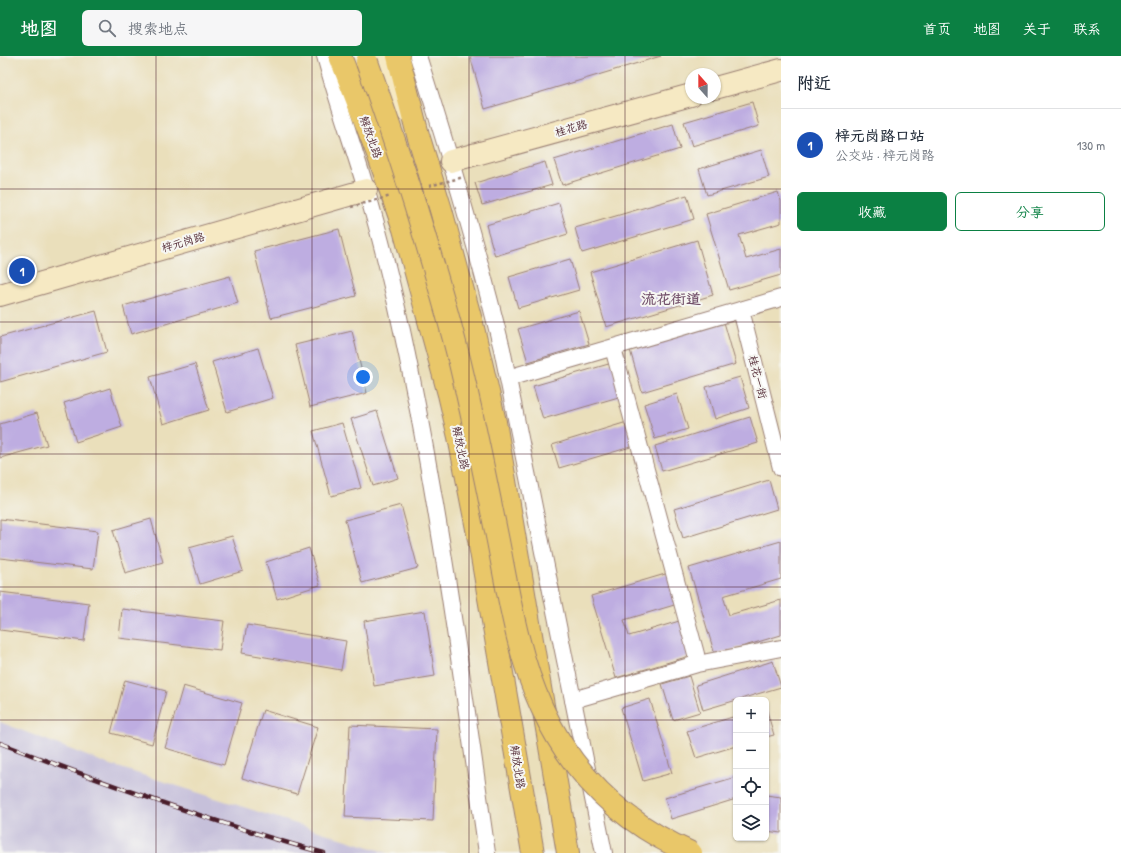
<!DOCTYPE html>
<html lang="zh">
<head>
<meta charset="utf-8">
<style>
	:root { --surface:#fff; --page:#f6f6f7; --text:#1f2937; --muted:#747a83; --line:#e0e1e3; --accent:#0b8043 }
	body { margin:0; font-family:"Patrick Hand","LXGW WenKai TC",sans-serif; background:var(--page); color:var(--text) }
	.controls { position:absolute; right:12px; bottom:12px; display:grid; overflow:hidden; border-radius:6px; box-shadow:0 1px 3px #0004 }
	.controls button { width:36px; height:36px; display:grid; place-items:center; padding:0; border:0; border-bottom:1px solid var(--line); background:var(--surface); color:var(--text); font:20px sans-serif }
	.compass { position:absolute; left:685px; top:12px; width:36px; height:36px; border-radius:50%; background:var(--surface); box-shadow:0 1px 3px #0004; rotate:339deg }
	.you { position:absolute; left:363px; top:321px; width:14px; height:14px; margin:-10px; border:3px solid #fff; border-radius:50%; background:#1a73e8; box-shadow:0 0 0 6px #1a73e833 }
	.badge { display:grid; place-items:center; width:26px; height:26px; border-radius:50%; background:var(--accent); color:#fff; font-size:13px; font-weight:700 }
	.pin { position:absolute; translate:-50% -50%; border:2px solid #fff; box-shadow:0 1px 4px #0006 }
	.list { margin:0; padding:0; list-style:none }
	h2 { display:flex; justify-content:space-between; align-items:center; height:52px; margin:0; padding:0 16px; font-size:17px }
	h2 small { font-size:13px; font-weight:400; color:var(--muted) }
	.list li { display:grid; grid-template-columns:26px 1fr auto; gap:12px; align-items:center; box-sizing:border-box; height:72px; padding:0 16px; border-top:1px solid var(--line) }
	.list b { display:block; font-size:15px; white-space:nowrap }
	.list p { margin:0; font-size:13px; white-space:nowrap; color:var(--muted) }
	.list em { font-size:13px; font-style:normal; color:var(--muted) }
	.actions { display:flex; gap:8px; padding:12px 16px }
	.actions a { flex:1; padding:9px 0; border:1px solid var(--accent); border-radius:6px; text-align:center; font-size:14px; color:var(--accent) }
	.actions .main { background:var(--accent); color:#fff }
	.icon { flex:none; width:22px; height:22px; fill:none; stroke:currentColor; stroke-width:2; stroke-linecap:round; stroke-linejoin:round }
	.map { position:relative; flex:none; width:781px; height:797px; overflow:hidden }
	header { display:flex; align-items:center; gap:24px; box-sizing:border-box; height:56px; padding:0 20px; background:var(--accent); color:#fff }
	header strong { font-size:19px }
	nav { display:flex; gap:22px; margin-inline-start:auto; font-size:14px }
	.search { width:280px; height:36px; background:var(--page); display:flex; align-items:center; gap:10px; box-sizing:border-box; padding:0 14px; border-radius:6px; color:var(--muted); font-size:15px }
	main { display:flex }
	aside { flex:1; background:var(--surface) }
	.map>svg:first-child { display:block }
</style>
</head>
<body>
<header>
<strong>地图</strong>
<div class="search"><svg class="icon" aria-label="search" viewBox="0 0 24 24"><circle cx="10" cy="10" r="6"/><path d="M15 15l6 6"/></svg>搜索地点</div>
<nav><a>首页</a><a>地图</a><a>关于</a><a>联系</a></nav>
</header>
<main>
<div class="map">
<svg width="781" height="797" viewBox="0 0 781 797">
	<rect width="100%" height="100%" fill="#f6f6f2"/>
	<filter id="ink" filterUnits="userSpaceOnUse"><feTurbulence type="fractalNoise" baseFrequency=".025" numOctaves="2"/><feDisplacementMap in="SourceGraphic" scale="8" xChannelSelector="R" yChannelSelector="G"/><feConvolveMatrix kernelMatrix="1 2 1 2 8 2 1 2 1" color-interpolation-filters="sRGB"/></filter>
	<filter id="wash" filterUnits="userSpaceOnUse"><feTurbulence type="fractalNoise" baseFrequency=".012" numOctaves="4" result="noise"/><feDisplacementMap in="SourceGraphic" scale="16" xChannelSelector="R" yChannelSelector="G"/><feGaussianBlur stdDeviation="0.9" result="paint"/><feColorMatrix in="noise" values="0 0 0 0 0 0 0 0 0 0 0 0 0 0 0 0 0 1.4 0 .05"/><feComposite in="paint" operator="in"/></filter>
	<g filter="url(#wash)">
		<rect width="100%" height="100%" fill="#eadfbb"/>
		<polygon fill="#c6c0da" points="0,666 105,707 388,797 0,797"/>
		<g id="blocks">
			<g fill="#beade1">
				<polygon points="470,0 661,0 485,53"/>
				<polygon points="752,46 759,70 692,90 684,66"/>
				<polygon points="673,68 680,93 562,129 554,104"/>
				<polygon points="761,94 769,121 707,139 699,113"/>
				<polygon points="545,106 552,129 482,149 475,127"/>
				<polygon points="778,136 781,145 781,167 739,179 746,203 781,193 781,219 729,234 706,158"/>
				<polygon points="687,139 694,163 582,197 575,172"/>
				<polygon points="559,147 568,178 495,200 486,169"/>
				<polygon points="339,173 356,240 271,262 254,195"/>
				<polygon points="697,184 713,239 606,271 590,216"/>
				<polygon points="570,203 579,234 518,252 509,221"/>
				<polygon points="230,220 238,247 131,278 123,250"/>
				<polygon points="96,255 107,296 0,326 0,281"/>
				<polygon points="579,255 589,288 528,306 518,273"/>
				<polygon points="724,266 736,308 642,336 630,294"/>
				<polygon points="352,275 367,337 310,351 295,289"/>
				<polygon points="258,292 273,342 227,356 212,306"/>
				<polygon points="612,307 622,340 543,363 533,330"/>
				<polygon points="195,308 209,354 163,368 150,321"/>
				<polygon points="740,321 749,352 715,363 706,331"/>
				<polygon points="110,332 122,371 76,386 64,347"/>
				<polygon points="677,338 688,373 655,383 644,348"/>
				<polygon points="377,355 398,422 373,430 351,363"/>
				<polygon points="37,357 47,389 0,402 0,368"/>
				<polygon points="750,361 758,387 662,415 655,390"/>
				<polygon points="627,366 634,390 559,412 552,389"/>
				<polygon points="342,367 361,432 331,440 313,375"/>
				<polygon points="769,424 777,453 683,482 674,453"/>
				<polygon points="401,449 418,512 362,527 345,464"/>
				<polygon points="0,463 98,475 93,513 0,502"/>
				<polygon points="151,463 163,506 125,517 113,474"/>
				<polygon points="232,480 243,515 200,528 189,492"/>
				<polygon points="781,485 781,523 723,540 729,559 781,544 781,579 715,599 689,512"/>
				<polygon points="309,492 320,529 277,543 266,506"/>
				<polygon points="672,516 681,547 624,564 629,580 686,563 696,598 616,622 591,540"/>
				<polygon points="0,536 89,547 84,585 0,574"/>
				<polygon points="122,553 224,565 220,594 119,582"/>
				<polygon points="425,555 435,620 374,630 364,565"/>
				<polygon points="247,569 346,585 341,614 242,597"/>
				<polygon points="773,605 781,631 703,654 696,629"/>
				<polygon points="689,620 700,656 673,664 662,628"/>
				<polygon points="125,624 166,635 152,688 111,677"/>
				<polygon points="183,630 242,647 224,709 165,692"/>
				<polygon points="650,643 672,717 643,725 621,652"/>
				<polygon points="766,652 774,679 766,681"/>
				<polygon points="263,654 318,671 297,738 242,722"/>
				<polygon points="736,660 736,690 696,702 687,675"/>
				<polygon points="350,669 437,673 433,765 345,761"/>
				<polygon points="736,721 736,743 671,763 665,742"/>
				<polygon points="766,739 781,741 781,777 766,775"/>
			</g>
		</g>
	</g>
	<g filter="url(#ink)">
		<use href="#blocks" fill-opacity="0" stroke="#9a7f73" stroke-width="1"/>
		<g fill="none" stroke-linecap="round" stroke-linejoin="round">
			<defs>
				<g id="street">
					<path d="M325,0c12,45 28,89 41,133 12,39 22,79 31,119 40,180 64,363 90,545"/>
					<path d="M418,0c31,97 60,195 84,293l102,504"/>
					<polyline points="741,254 781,412"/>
					<polyline points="613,292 696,598"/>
					<polyline points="508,322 781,242"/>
					<polyline points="573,644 697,608 781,592"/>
				</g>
				<g id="secondary">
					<polyline points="381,0 406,54"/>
					<polyline points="715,32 781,14"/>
					<polyline points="451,105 691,39"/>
					<polyline points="0,239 366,134"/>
				</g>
				<g id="highway">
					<polyline points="340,0 378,98 404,173 449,338 459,381 478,478 533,797"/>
					<polyline points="398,0 418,79 441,154 473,272 495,366 568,797"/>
				</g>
			</defs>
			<use href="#street" stroke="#9a7f73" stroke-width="18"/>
			<use href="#secondary" stroke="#9a7f73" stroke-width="24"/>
			<use href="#highway" stroke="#9a7f73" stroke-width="24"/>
			<use href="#street" stroke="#fff" stroke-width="16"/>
			<use href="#secondary" stroke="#f6e9c3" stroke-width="22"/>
			<use href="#highway" stroke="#e9c769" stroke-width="22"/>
			<defs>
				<path id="rail" d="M0,687c106,41 214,80 324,110"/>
			</defs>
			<use href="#rail" stroke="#4a1f2b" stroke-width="4.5"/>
			<use href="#rail" stroke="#f6f6f2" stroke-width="3" stroke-dasharray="9" stroke-linecap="butt"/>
			<defs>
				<path id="highway-bridge" d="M367,6c17,48 33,95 48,143 16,52 32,105 45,158 14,59 26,118 38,178 11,56 20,115 44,167 31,68 81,115 149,145"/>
			</defs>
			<use href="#highway-bridge" stroke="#9a7f73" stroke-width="24" stroke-linecap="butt"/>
			<g stroke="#9a7f73" stroke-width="2.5" stroke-dasharray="3 3" stroke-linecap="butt">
				<polyline points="429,130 464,121"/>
				<polyline points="351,151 391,140"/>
			</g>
			<use href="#highway-bridge" stroke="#e9c769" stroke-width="22"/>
		</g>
	</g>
	<path fill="none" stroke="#4a1f2b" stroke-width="1" stroke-opacity="0.55" d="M156,0v797M312,0v797M469,0v797M625,0v797M0,133h781M0,266h781M0,398h781M0,531h781M0,664h736M766,664h15"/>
	<g text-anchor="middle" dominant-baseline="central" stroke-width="4" stroke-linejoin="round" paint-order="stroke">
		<g font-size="11" fill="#4a1f2b" stroke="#f6f6f2">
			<text transform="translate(571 72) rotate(-16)">桂花路</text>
			<text transform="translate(371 81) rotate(70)">解放北路</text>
			<text transform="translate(183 186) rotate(-16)">梓元岗路</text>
			<text transform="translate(758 321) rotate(76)">桂花一街</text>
			<text transform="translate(461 392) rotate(78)">解放北路</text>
			<text transform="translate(518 711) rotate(81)">解放北路</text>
		</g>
		<g font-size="15" font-weight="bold" fill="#73516b" stroke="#f6f6f2">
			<text x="671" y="242">流花街道</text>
		</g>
	</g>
</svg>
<div class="controls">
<button>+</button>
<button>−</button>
<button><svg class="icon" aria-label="locate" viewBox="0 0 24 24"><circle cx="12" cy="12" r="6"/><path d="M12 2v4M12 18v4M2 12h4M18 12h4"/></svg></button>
<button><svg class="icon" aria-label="layers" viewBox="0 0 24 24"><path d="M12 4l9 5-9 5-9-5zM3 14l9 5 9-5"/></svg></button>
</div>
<svg class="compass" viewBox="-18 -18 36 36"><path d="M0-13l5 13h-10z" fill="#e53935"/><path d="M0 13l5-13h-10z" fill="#747a83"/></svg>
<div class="you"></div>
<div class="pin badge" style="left:22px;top:215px;background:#1a4fb4">1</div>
</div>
<aside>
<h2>附近<small></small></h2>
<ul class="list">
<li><span class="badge" style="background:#1a4fb4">1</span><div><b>梓元岗路口站</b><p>公交站 · 梓元岗路</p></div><em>130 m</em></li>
</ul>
<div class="actions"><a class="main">收藏</a><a>分享</a></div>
</aside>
</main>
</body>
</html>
